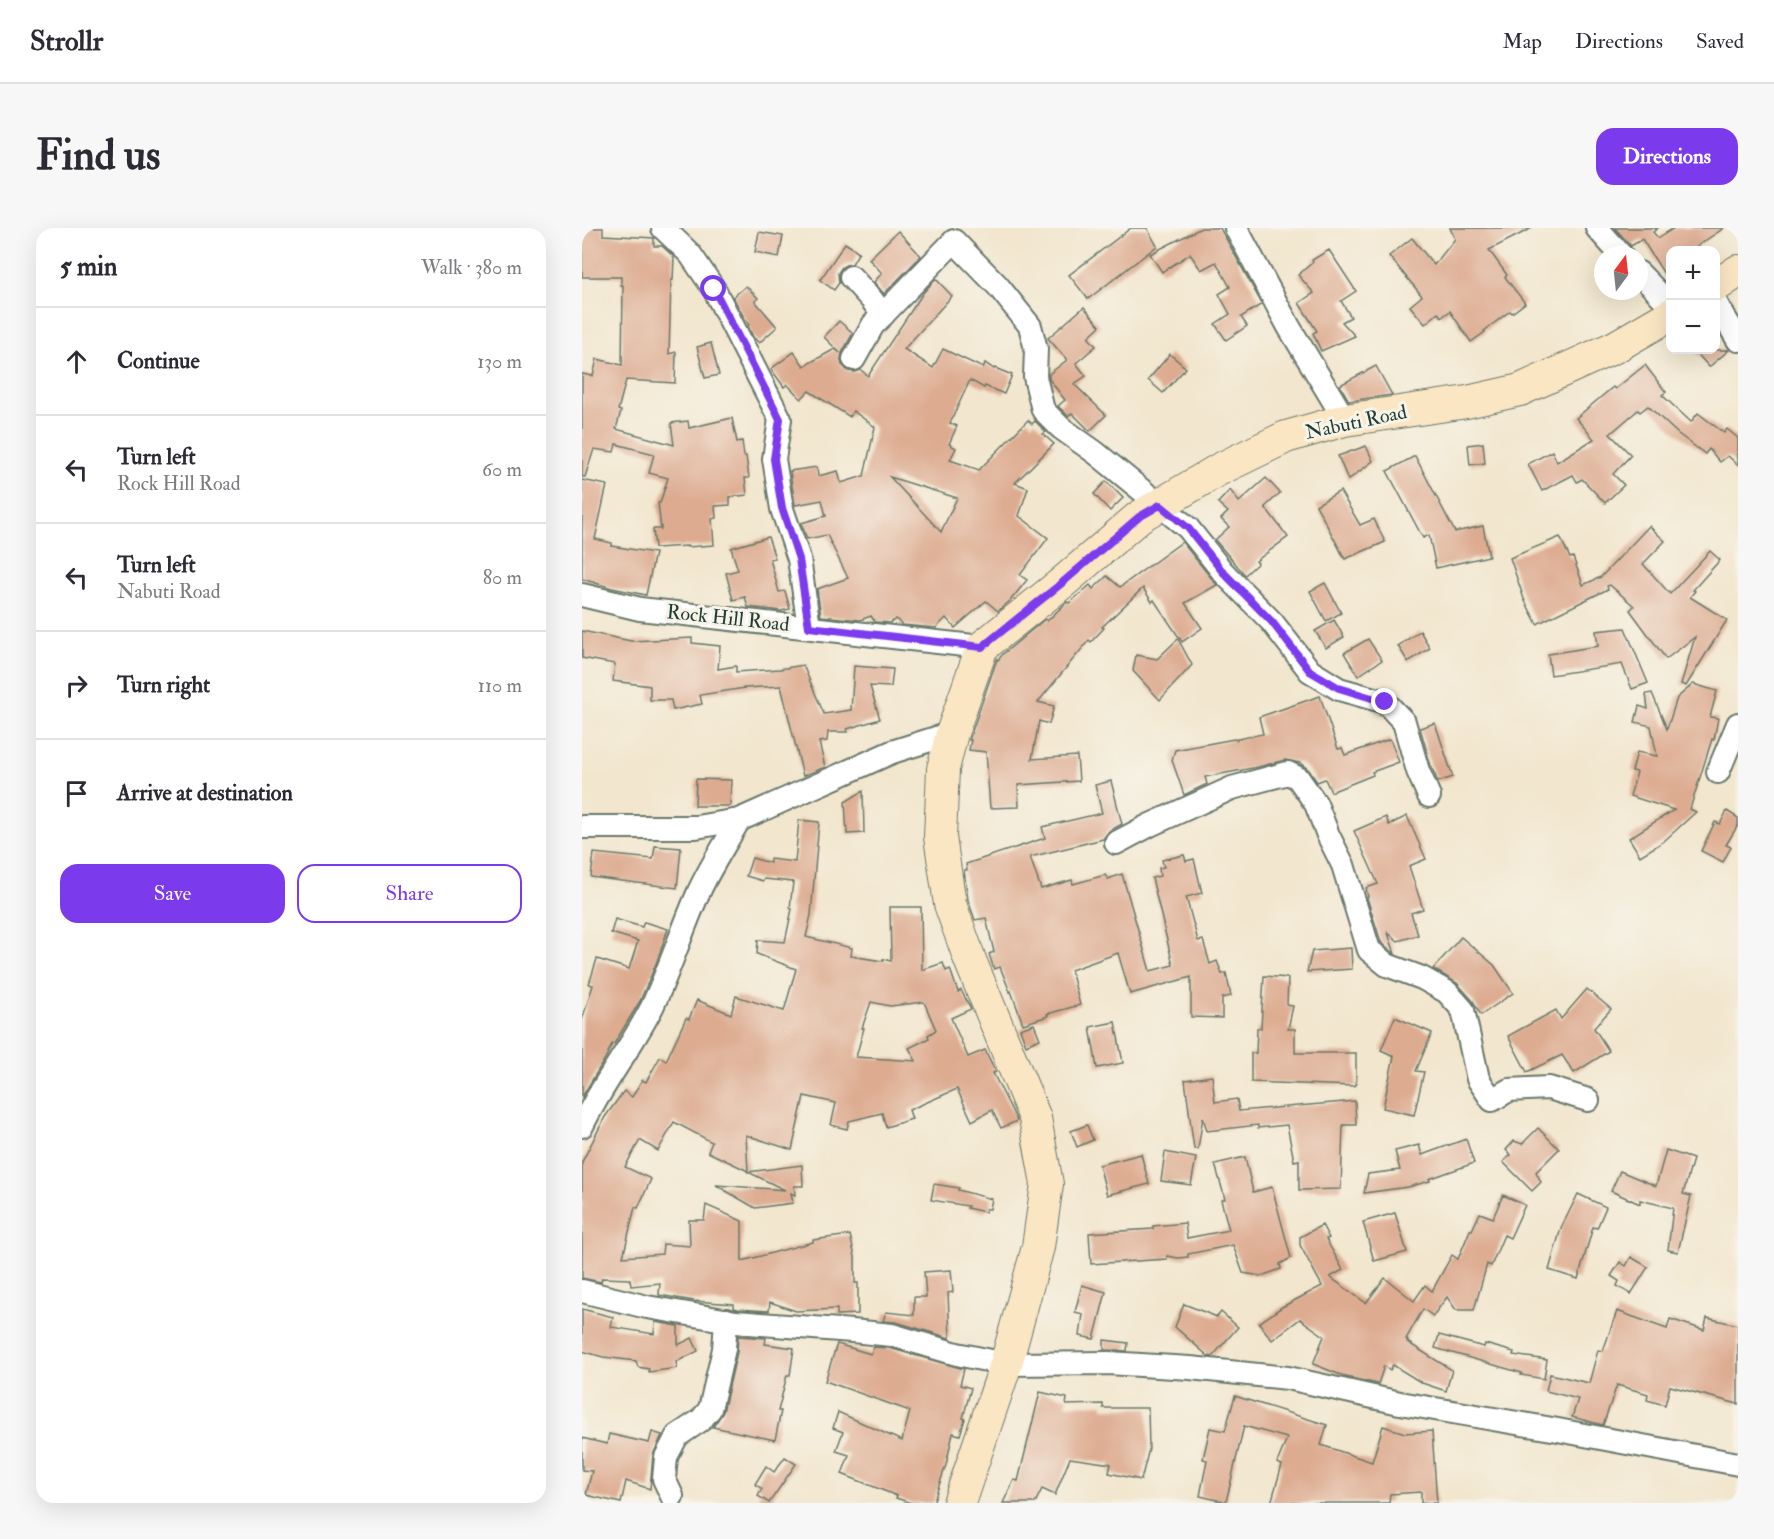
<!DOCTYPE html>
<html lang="en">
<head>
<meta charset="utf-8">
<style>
	:root { --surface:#fff; --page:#f7f7f7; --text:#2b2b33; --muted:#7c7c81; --line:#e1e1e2; --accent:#7c3aed }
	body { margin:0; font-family:"IM FELL Double Pica",serif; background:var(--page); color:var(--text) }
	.controls { position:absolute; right:18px; top:18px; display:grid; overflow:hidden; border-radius:12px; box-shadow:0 6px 24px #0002 }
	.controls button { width:54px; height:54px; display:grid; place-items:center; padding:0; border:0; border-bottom:2px solid var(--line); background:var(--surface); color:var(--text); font:30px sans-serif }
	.compass { position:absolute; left:1012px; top:18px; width:54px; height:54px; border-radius:50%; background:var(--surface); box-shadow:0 6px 24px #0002; rotate:15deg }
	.stop { position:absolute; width:18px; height:18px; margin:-14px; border:4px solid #7c3aed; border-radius:50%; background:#fff }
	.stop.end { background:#7c3aed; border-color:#fff; box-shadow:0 2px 6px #0008 }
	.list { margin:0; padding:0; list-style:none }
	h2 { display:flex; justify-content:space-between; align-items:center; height:78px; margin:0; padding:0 24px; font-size:26px }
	h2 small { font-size:20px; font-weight:400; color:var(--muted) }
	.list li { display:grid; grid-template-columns:39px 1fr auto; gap:18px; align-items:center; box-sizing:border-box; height:108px; padding:0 24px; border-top:2px solid var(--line) }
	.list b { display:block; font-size:22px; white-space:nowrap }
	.list p { margin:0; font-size:20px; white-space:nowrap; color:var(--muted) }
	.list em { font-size:20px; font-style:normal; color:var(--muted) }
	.actions { display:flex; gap:12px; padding:18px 24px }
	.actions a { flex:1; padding:14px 0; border:2px solid var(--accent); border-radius:18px; text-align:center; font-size:21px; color:var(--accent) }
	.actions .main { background:var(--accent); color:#fff }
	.icon { flex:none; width:33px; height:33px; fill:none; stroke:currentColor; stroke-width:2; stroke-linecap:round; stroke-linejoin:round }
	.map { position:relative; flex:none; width:1156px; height:1275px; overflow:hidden; border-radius:18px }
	header { display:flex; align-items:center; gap:36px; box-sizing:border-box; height:84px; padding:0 30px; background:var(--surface); border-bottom:2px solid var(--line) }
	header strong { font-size:28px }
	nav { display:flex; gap:33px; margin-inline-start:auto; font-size:21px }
	.intro { display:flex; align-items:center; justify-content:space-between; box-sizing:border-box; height:144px; padding:0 36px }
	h1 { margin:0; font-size:42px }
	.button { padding:15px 27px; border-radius:18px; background:var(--accent); color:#fff; font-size:21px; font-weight:700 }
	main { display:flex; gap:36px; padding:0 36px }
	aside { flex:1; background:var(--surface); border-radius:18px; box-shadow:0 6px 24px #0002 }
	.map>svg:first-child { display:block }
</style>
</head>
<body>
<header>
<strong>Strollr</strong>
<nav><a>Map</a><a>Directions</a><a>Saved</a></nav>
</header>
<div class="intro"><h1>Find us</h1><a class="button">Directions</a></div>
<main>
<aside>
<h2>5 min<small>Walk · 380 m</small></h2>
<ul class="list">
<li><svg class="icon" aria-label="ahead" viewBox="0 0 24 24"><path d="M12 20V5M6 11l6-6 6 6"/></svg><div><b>Continue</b></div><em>130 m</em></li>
<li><svg class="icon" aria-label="left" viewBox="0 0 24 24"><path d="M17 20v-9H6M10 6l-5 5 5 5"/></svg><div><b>Turn left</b><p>Rock Hill Road</p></div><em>60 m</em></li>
<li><svg class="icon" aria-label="left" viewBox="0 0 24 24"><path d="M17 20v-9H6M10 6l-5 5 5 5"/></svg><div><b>Turn left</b><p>Nabuti Road</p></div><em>80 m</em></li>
<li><svg class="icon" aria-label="right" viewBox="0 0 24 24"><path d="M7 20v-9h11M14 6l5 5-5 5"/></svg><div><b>Turn right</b></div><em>110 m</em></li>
<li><svg class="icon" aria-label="arrive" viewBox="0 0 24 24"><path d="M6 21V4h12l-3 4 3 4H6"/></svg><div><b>Arrive at destination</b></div></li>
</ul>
<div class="actions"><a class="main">Save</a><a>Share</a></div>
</aside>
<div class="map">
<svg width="1156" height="1275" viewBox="0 0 1156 1275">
	<rect width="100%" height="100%" fill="#f7f3e8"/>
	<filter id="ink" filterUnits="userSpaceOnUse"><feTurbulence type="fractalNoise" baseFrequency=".0167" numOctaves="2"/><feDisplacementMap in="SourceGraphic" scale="12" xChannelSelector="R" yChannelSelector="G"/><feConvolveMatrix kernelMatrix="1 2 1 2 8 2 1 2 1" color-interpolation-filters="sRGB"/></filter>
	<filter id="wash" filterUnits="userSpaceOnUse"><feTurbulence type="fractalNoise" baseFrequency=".008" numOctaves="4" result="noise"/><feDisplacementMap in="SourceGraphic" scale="24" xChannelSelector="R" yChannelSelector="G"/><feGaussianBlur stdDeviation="1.35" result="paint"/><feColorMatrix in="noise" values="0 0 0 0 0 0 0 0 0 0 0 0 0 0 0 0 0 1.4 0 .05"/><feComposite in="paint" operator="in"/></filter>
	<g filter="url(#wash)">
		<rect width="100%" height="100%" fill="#f2e6ce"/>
		<g id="blocks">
			<g fill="#ddab90" fill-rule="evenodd">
				<polygon points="0,0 21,0 21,7 72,10 72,18 80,18 92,29 91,52 89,52 87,126 94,124 93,155 44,152 36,182 39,183 34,201 92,217 89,195 106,193 107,200 150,190 155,214 160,213 162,228 164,228 167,250 163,250 165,267 148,269 148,277 133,278 134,290 130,291 132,317 105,319 105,318 73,320 71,301 79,301 76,275 78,275 86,250 67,245 72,226 34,216 32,224 12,221 3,249 0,249 0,146 11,148 15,131 40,137 41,57 39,57 39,49 0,49"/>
				<polygon points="549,0 565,0 575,18 506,71 487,47"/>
				<polygon points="619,0 638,0 680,76 659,89 665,98 644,112 633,96 648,86 637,66 648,59 634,34 619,42 608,26 580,44 568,26"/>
				<polygon points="868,0 950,0 907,22 925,47 923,49 943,75 930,85 928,83 902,103 903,104 889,114 868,83 860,89 856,85 843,96 828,78 840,68 807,28 830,10 852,37 873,11"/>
				<polygon points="1033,0 1076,0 1071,4 1076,10 1092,0 1142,0 1109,22 1089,22 1089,57 1060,11 1049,18"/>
				<polygon points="316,3 339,28 302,66 292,54 300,45 287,31"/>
				<polygon points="177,4 201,8 197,29 173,24"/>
				<polygon points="263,15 277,24 270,36 266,36 260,39 256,45 257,55 252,62 238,52"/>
				<polygon points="747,22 774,63 759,73 769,89 760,94 773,108 739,123 731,105 735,103 717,75 732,65 716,47 731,34 730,32"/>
				<path d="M354,51l16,17 -48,53 29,19 10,-19 40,19 2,-5 9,6 1,-1 17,7 -8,19 -19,-8 -1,2 -14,-8 -20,43 7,3 -8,18 7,4 -6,12 29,10 49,-50 4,4 3,-3 11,11 -3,2 11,10 -39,39 13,5 -9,28 29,22 -28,37 7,5 -17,21 -12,10 -12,-10 -31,27 -9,-10 -10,10 -34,-3 -6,-6 -6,4 -15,-1 -4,-6 -11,4 -39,-4 -4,-27 31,-11 -21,-43 -20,4 -6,-16 25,-7 -4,-16 -27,5 -5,-34 27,-4 1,9 20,-5 3,12 23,-7 11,-49 -22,-16 -3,6 -41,-26 -8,8 -14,-15 -3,3 -13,-18 23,-17 10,14 31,-17 5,4 -16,-16 15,-16 14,12 -11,20 -1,7 1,5 6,6 7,1 6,-2 7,6 55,-83zM308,249l67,21 -16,34z"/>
				<polygon points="164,58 176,70 173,73 195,99 177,115 171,109 166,98 167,97 163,91 151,69"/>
				<polygon points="502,79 518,98 506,109 514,118 494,135 504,148 492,156 524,187 508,203 490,185 486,188 476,178 483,172 467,151 467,146 485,132 466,110"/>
				<polygon points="129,115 137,147 123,150 115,119"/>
				<polygon points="1112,122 1147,122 1127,139"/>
				<polygon points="588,126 604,140 581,165 566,152"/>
				<polygon points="1063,137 1084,164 1080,167 1109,194 1116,185 1142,205 1145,201 1156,210 1156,237 1146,228 1138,234 1127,221 1123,226 1095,205 1066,178 1058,184 1056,182 1028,206 1049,227 1031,246 1042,257 1023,275 1000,251 995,254 991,247 960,263 946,236 970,223 975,234 1012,211 994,190 1031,159 1033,161"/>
				<polygon points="794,138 810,167 767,173 758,157"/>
				<polygon points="901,215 903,235 888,237 886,217"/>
				<polygon points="784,218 791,233 766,252 756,228"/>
				<polygon points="833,228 873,304 901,298 907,328 854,340 847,307 841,310 805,243"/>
				<polygon points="684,250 698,265 683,279 706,309 674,333 676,335 663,347 633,312 647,299 639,291 646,284 636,275 648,262 657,274"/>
				<polygon points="0,252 25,257 13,311 30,315 30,318 73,325 64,367 30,360 0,351"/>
				<polygon points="524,253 541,270 528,283 512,266"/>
				<polygon points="758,263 778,297 792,291 803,314 763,331 734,277"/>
				<polygon points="1067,298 1083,313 1061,336 1088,366 1128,323 1138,332 1111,362 1113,363 1108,369 1145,392 1104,458 1099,456 1113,409 1084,431 1048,382 1052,378 1028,357 1025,358 1026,361 955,396 942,371 928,330 978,309 988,330 991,329 1001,357 1019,349"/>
				<polygon points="186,309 193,330 188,331 197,364 203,363 208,381 199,383 166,379 163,369 151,372 144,345 156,342 149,320"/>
				<polygon points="600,314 635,357 603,375 620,400 600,414 572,372 570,374 561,360 520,399 522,400 509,414 507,412 456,474 472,478 467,496 457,493 450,531 495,528 497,553 436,557 437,579 408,580 404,524 387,522 389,512 387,512 415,431 416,432 421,426 463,391 465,393 485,374 487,375 508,357 511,361 525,348 538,359"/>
				<polygon points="743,355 759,385 744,393 728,363"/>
				<polygon points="752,392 762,409 744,420 733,403"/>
				<polygon points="1043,400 1066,455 1050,461 1040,436 969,447 966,426 1016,418 1014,403"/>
				<polygon points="0,403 49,413 110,410 110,415 138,418 136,441 154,438 154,444 198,441 221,437 242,486 269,482 272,438 311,441 309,459 288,458 298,491 265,501 266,504 246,504 245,513 237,514 243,539 221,548 199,458 163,460 118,467 120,476 91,482 89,472 68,472 68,458 31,453 33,436 0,430"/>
				<polygon points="838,403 848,420 826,434 816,418"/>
				<polygon points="596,411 610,437 578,472 551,443 554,427 575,431"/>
				<polygon points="786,411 800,432 776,448 762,425"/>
				<polygon points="1111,456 1135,463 1128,489 1136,490 1132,512 1130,511 1108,581 1114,584 1081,614 1058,628 1047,610 1092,582 1048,568 1055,544 1050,543 1055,524 1075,528 1069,498 1053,494 1057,478 1066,481 1064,466 1070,465 1085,501 1095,470"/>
				<polygon points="738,468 756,521 760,520 763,527 808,511 817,534 790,544 791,547 749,564 743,551 735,554 727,542 718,535 703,532 676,539 623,549 625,556 602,567 590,532 593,522 652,511 655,512 655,511 681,506 677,489"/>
				<polygon points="853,495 871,549 856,554 849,538 838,500"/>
				<polygon points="114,551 149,552 148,578 113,578"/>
				<polygon points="529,553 540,596 527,603 521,611 448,629 459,661 490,652 491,656 523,647 526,651 540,646 568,743 591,737 570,650 578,648 577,640 582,639 580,632 602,627 604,633 612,631 620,665 604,669 616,713 621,712 628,736 635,733 640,746 644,745 649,768 640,770 640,790 609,789 609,749 548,766 536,725 489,742 498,777 465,786 466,788 441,796 429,763 428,764 418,739 412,741 407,726 412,724 404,690 393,692 386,672 382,642 385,642 384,636 463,610 460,599 520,585 513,557"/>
				<polygon points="281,563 282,605 265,606 263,574"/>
				<polygon points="1145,583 1156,590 1156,597 1144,617 1149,619 1141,634 1119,623 1133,594 1138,596"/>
				<polygon points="825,588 844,631 827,638 841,681 829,685 836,707 816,713 806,705 813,726 799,714 785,670 786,669 784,660 796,656 772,603 804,589 807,597"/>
				<path d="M217,592l20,2 -8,93 -5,22 46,11 -1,8 32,5v-2l8,2 -1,-54h31l1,63 21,-7 3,8 4,-2 8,23 3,-2 10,19 -20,9 17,39 17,-7 11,22 -3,1 24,48 -16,7 -9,-18 -20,11 -15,-32 -48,21 3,9 -26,8 -4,-14 -33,8 -2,8 -16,-4 5,-22 -32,-7 -12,54 -46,-15 2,36 -40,-19 4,-10 -38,-20 -16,29 -18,-11 -15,27 26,12 -13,29 -3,-1 -12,50 39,-3 1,-10 27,2 -1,-26h15l2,-15 36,16v40l71,-19v-2l37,-5 5,22v26h3v31l-21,1v-6l-41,2 -26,-9 -1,9 -31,-2 -4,-1v-4l-40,-3 -35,-6 1,-12 -29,3 -1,-7 -28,-1 -1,4 -19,-4v-116l23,-45 19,-26 8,6 10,-17 4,2 14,-25 6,4 20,-43 3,1 8,-19 34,14 5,-18 48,15 12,-42 -39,-15 1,-14 27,2 7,-33 -2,-1 3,-26 -29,-3 -1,2 -17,-5 6,-18 18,5v-4l25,3zM289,774l19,4 34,-4 12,28 -8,5 1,3 -20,10 7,13 -60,-4 8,-29h-2z"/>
				<polygon points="73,618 99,620 95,660 9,649 12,625 71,631"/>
				<polygon points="33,691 60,699 62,694 86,701 75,733 58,773 32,816 30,816 24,829 0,869 0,792 11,757 7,756 15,731 47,741 56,713 29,705"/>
				<polygon points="879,709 912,737 931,765 899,787 891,773 875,755 851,741"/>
				<polygon points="769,720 770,741 725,744 730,723"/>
				<polygon points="682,748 706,750 705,777 711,778 706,801 713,801 713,825 774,825 774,857 772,858 669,854 669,825 674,825 675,800 679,800"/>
				<polygon points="1005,761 1029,781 1012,800 1027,823 992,845 980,827 945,844 926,808 974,782 979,791"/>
				<polygon points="813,789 850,805 834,843 842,844 832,887 801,880 812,828 799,822"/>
				<polygon points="533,794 541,835 515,840 508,799"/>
				<polygon points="452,796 458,811 444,817 438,801"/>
				<polygon points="630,848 633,874 655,871 657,883 773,873 774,897 761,897 759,961 717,962 717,932 712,933 705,897 676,900 676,897 625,903 621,889 616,921 612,921 603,852"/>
				<polygon points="505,897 511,912 495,919 489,903"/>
				<polygon points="956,900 977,921 954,944 959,954 950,963 921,934 929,927 924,922 932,913 940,916"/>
				<polygon points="884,911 892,935 847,951 848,953 826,959 782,965 786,946 818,942 813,923 837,917 840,927"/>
				<polygon points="1084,922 1111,931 1101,966 1109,968 1096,1024 1086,1022 1091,980 1058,972 1058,976 1029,963 1038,943 1074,958"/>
				<polygon points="583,924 614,930 609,957 579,953"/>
				<polygon points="559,926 567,956 525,967 517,937"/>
				<polygon points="663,929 671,964 690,959 709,1030 698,1036 699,1041 679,1048 661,1045 651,1017 606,1026 606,1029 596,1030 585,1028 585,1031 509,1036 507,1005 571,1001 571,998 603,995 605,1010 647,1002 639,972 643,971 633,936"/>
				<polygon points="220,937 221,958 212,958 213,967 209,965 211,975 173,980 134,957 203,962 166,944"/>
				<polygon points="352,956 377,960 376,962 410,971 408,981 404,981 403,984 385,980 386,978 349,972"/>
				<polygon points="996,966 1024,979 1015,1000 1011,999 996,1051 967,1042 979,1000"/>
				<polygon points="921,967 943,977 928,1010 922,1007 909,1038 905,1036 892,1082 874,1082 865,1069 851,1088 841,1081 824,1111 826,1113 825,1114 870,1142 864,1163 840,1155 811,1137 808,1142 802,1138 796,1156 764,1149 731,1136 742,1108 718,1091 690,1112 677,1095 700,1079 740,1058 718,1017 718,1009 740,997 747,1010 744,1011 761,1042 748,1049 784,1075 803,1050 832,1073 843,1057 850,1063 870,1027 876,1031 888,1002 890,1002 898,985 911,990"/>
				<polygon points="813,985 825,1024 792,1033 781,994"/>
				<polygon points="1049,1029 1066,1039 1049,1066 1035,1058 1037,1053 1029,1048 1038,1034 1044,1038"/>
				<polygon points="369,1042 371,1064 366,1065 368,1110 314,1094 301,1093 304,1084 332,1087 332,1069 344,1069 342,1044"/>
				<polygon points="500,1057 524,1064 512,1111 498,1108 501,1086 493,1084"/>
				<polygon points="602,1076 635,1089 639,1084 656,1099 630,1129 626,1128 593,1099"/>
				<polygon points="0,1081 31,1089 29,1099 72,1106 73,1094 96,1098 96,1117 110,1110 116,1123 94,1134 95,1140 67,1144 67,1141 56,1139 54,1133 21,1129 0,1123"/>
				<polygon points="1035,1083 1085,1101 1088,1091 1122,1102 1125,1090 1156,1097 1156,1176 1088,1158 1083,1177 1065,1172 1066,1166 1035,1157 1021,1197 990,1189 996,1171 964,1163 968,1146 1007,1155 1016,1122 1021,1123"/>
				<polygon points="857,1107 902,1119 903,1116 932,1124 931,1127 965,1132 962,1151 939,1147 940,1145 853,1120"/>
				<polygon points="156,1108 184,1110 183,1116 212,1120 208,1147 205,1147 196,1183 199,1183 193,1212 131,1199 141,1184 155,1124"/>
				<polygon points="522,1112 546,1115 545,1123 522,1122"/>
				<polygon points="255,1116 289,1126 292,1119 307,1120 382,1141 378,1157 389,1160 381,1190 383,1191 378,1207 371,1205 364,1237 351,1275 329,1275 314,1270 315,1268 260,1246 267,1227 254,1223 261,1204 251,1200 256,1184 320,1213 328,1183 243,1153"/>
				<polygon points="458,1164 485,1170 484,1177 521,1176 521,1180 566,1180 567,1221 559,1252 527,1245 529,1236 488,1230 473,1267 460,1261 453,1275 421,1275 432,1252 436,1253"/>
				<polygon points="653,1168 745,1197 739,1217 790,1234 801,1198 823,1205 850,1203 855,1275 839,1275 839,1264 808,1266 807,1275 689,1275 700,1237 695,1235 705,1210 662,1198 644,1274 618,1268 625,1232 621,1231 628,1200 643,1203"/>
				<polygon points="70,1204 80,1207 71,1227 68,1261 44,1253 39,1275 4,1267 10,1243 0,1242 0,1210 25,1216 27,1206 67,1215"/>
				<polygon points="203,1229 214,1236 187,1275 176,1268 180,1261 173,1256 184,1238 192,1244"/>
			</g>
		</g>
	</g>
	<g filter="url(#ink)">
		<use href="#blocks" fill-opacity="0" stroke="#69786a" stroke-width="1.5"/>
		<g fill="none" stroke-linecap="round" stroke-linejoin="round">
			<defs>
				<g id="street">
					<polyline points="81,0 108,26 132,61 198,191 192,231 200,281 217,331 227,399"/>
					<polyline points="654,0 707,99 763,192"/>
					<polyline points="1015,0 1039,27"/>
					<polyline points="1057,45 1088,77"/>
					<polyline points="269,49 290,72 301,87"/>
					<polyline points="1134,75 1156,112"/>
					<polyline points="272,131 291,97 372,13 416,58 448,98 454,121 453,149 461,182 479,200 514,225 606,300 641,344 690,394 728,443 757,461 803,474 822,494 836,543 847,568"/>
					<polyline points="0,367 58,381 400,419"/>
					<polyline points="1136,544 1156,496"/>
					<polyline points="0,599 114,599 157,592 310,524 370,505"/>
					<polyline points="534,615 568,597 650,560 706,545 716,550 734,576 746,607 761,637 787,722 805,737 840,750 865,764 881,782 896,851 910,872 927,862 967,860 1006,872"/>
					<path d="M0,898c20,-42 49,-78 70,-119 17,-36 29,-74 45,-111 11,-26 28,-51 42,-76"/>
					<polyline points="0,1063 65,1079 154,1094 270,1103 310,1107 375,1126 424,1136 526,1135 608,1140 706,1150 818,1175 976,1202 1156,1236"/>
					<polyline points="90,1268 82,1251 84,1229 95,1208 119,1192 128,1181 142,1121 144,1092"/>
				</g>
				<g id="secondary">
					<polyline points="1134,58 1156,43"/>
					<polyline points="377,1275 424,1136 456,1019 465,956 453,890 388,732 368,676 358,609 361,541 370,505 400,419 480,355 557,289 636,242 704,209 763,192 885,174 938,162 1033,119 1088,87"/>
				</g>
			</defs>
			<use href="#street" stroke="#69786a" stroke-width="26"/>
			<use href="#secondary" stroke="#69786a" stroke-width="34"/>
			<use href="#street" stroke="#fff" stroke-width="22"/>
			<use href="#secondary" stroke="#fbe6c4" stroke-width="32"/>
		</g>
	</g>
	<g fill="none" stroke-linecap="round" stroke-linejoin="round" filter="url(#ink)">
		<polyline stroke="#7c3aed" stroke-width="8" points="132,61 198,191 192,231 200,280 217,331 227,399 400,419 480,355 557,289 578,277 606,300 641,344 690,394 728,443 757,460 803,474"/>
	</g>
	<g text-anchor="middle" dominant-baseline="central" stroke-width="6" stroke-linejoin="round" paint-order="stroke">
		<g font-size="20" fill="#1f3d34" stroke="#f7f3e8">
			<text transform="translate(774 194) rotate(-12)">Nabuti Road</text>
			<text transform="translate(146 390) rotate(6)">Rock Hill Road</text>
		</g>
	</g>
</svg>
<div class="controls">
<button>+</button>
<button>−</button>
</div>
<svg class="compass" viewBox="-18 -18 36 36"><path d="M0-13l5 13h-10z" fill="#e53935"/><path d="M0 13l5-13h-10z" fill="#7c7c81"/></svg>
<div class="stop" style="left:132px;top:61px"></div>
<div class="stop end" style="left:803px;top:474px"></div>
</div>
</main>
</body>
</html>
